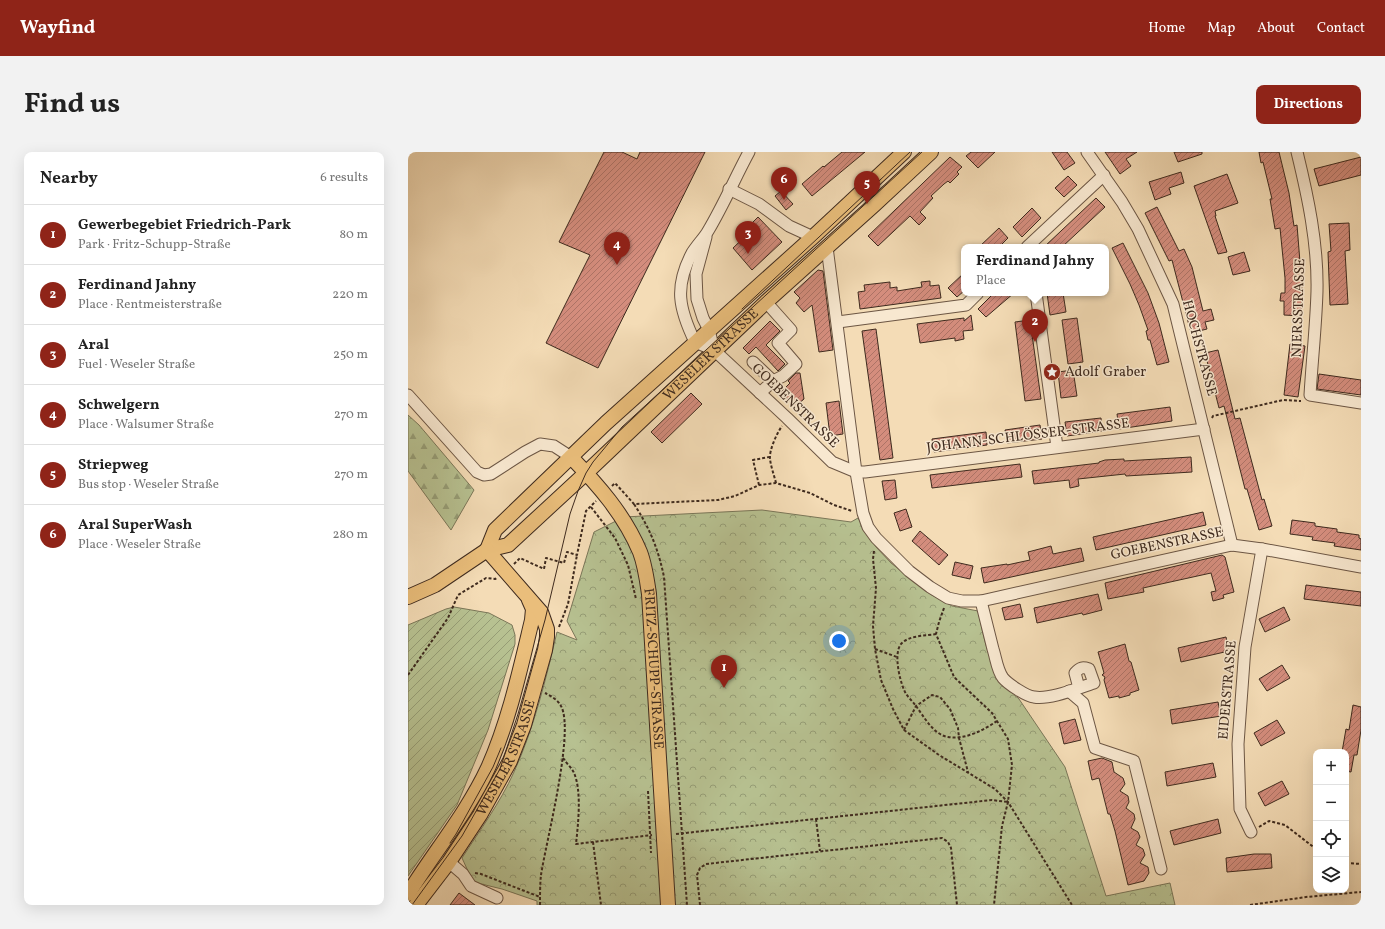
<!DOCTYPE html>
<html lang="en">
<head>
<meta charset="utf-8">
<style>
	:root { --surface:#fff; --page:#f2f2f2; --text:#222; --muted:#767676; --line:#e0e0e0; --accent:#8f2418 }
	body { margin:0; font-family:Vollkorn,serif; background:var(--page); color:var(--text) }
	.controls { position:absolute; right:12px; bottom:12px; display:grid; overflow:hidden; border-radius:8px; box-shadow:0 4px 16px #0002 }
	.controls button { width:36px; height:36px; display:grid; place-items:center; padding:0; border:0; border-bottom:1px solid var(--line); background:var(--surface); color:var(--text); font:20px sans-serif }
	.you { position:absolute; left:431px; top:489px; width:14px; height:14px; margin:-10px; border:3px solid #fff; border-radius:50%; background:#1a73e8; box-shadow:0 0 0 6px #1a73e833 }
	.badge { display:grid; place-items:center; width:26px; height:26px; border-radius:50%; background:var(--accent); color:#fff; font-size:13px; font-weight:700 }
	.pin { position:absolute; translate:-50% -33px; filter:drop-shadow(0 1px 2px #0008) }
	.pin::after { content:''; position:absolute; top:21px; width:14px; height:12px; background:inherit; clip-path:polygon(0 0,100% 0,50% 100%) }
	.popup { position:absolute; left:553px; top:92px; width:148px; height:52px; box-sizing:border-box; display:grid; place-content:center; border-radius:8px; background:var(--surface); filter:drop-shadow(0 1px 3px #0005); font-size:13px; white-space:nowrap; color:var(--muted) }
	.popup b { font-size:15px; color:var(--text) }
	.popup::after { content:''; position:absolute; left:50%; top:100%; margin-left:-8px; border:8px solid transparent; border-top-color:var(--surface) }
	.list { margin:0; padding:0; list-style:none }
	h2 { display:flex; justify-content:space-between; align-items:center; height:52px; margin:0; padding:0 16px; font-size:17px }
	h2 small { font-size:13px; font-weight:400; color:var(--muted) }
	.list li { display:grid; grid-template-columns:26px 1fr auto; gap:12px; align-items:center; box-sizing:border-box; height:60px; padding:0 16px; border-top:1px solid var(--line) }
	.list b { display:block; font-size:15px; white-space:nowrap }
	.list p { margin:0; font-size:13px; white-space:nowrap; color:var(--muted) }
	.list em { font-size:13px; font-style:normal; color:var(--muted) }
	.icon { flex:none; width:22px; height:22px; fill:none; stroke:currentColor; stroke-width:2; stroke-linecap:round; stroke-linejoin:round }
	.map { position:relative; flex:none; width:953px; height:753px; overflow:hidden; border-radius:8px }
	header { display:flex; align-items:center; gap:24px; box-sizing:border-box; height:56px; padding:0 20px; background:var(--accent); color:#fff }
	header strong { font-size:19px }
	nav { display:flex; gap:22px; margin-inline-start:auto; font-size:14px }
	.intro { display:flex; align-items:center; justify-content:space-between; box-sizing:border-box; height:96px; padding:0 24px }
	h1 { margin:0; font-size:28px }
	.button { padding:10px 18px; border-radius:8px; background:var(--accent); color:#fff; font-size:14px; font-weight:700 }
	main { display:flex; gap:24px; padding:0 24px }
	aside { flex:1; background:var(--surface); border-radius:8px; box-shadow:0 4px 16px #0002 }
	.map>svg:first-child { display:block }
</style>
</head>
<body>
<header>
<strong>Wayfind</strong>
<nav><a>Home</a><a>Map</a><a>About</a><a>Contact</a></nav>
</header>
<div class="intro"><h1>Find us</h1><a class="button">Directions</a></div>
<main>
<aside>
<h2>Nearby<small>6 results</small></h2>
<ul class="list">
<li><span class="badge">1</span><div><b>Gewerbegebiet Friedrich-Park</b><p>Park · Fritz-Schupp-Straße</p></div><em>80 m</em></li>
<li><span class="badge">2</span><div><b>Ferdinand Jahny</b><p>Place · Rentmeisterstraße</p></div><em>220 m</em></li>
<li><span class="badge">3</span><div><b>Aral</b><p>Fuel · Weseler Straße</p></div><em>250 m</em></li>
<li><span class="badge">4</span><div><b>Schwelgern</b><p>Place · Walsumer Straße</p></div><em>270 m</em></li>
<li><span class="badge">5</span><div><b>Striepweg</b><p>Bus stop · Weseler Straße</p></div><em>270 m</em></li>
<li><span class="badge">6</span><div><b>Aral SuperWash</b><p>Place · Weseler Straße</p></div><em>280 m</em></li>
</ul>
</aside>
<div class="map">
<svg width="953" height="753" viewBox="0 0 953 753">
	<defs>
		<pattern id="forest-firs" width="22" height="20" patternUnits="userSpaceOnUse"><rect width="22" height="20" fill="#b7c191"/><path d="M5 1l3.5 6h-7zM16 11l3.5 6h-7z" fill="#969d76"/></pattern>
		<pattern id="park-crowns" width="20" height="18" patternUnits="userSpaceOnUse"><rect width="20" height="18" fill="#b7c191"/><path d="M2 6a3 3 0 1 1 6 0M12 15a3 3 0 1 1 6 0" fill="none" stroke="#969d76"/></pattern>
		<pattern id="garden-furrows" width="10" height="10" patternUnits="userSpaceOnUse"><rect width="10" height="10" fill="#b7c191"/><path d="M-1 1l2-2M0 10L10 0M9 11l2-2" fill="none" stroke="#969d76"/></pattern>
		<pattern id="building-hatch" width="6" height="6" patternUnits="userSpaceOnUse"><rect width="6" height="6" fill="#d48d7d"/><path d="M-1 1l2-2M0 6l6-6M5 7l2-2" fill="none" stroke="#ad7366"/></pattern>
	</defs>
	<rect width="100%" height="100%" fill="#f4dcb6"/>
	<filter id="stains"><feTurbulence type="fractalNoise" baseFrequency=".005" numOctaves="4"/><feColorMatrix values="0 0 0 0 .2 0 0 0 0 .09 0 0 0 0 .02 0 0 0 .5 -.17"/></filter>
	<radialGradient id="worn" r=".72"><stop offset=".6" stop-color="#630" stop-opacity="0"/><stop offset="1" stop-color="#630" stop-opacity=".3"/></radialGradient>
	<polygon fill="url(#forest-firs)" stroke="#7a7658" points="0,263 11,273 66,338 43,378 0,319"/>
	<path fill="url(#park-crowns)" stroke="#7a7658" d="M354,358l89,12 7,-4 18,29 15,16 39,31 22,12 26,5c8,35 12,64 41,88l46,68 41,129 64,-13 5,22h-638v-4l-35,-12 -29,-7 -11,-24c18,-28 38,-55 52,-86 20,-44 32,-93 43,-140l20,8 -10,-19 27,-89 30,-15z"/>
	<polygon fill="url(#garden-furrows)" stroke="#7a7658" points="46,455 81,461 104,473 107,483 107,492 80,578 49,653 0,724 0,473 38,457"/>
	<g fill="url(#building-hatch)" stroke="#3e2a1e">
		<polygon points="196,0 214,0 229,7 232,0 297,0 190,216 138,191 182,103 151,90"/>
		<polygon points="434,0 457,0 404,44 394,32 415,14 416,15"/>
		<polygon points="563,0 587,0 570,16 558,4"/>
		<polygon points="644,0 659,0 667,11 656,18"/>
		<polygon points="697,0 729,0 718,7 723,14 712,22"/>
		<polygon points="766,0 794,0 794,2 770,10"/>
		<polygon points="851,0 871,0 881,41 886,74 889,73 894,135 893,164 876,163 876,149 872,149 873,141 877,141 877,126 872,76 867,77 862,47 864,47 855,10 853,11"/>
		<polygon points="542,5 554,15 549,20 551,22 542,31 540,29 536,32 523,44 525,46 512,60 518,66 511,73 502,64 470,94 460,84"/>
		<polygon points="953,5 953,23 911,34 906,17"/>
		<polygon points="773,20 776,31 761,36 763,42 747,48 741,30"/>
		<polygon points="819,22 830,51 807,59 808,64 807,64 819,100 810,102 786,34"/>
		<polygon points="660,24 669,33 656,45 647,36"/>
		<polygon points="373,39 385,52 378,58 367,44"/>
		<polygon points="688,46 697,55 654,95 636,95"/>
		<polygon points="749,55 771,99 776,97 784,115 795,159 803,157 806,168 797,170 799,177 783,181 764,108 761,109 737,61"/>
		<polygon points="624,56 633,66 614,85 605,75"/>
		<polygon points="350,65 374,90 344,118 325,96 345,77 342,73"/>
		<polygon points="941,71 942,98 937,99 940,152 922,153 920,100 923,99 921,72"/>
		<polygon points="591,76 600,86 591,95 571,95"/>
		<polygon points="715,91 740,141 751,171 761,210 749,213 742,188 740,188 738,179 740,178 731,153 722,132 704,96"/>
		<polygon points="836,100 842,119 825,123 820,105"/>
		<polygon points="410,118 415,119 425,198 411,200 404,153 396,160 388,151 392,146 386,140"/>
		<polygon points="556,121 556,139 549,145 540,136"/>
		<polygon points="522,129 522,134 531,133 533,146 452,157 450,140 457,139 456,133 482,130 482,136 489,135 489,139 514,135 513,130"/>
		<polygon points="586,141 606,141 578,165 570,157"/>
		<polygon points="639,141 655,141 658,160 642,163"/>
		<polygon points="563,163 565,178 555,179 556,187 547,189 547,186 512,191 509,172 556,166 556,169"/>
		<polygon points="669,166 675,210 660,212 654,168"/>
		<polygon points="622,168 633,247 617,249 607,170"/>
		<polygon points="362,169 372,179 358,193 377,212 370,219 348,195 341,202 335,196"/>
		<polygon points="468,177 485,306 472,308 454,179"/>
		<polygon points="882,192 897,194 890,245 876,243"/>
		<polygon points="810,198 827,267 832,266 854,348 856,347 864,374 851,378 839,337 837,337 816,254 811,256 797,201"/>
		<polygon points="665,218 669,244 653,246 650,220"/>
		<polygon points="388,221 392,221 396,247 387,255 373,240 382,231 380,229"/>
		<polygon points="911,222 953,228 953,243 909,237"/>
		<polygon points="283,241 294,252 254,291 243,280"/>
		<polygon points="431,249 435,282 422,284 418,251"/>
		<polygon points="762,255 764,269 711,277 709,262"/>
		<polygon points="693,266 694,279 659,284 657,270"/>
		<polygon points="632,273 634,287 599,291 597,278"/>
		<polygon points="578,280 579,293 526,300 524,287"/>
		<polygon points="783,305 784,320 718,324 717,322 670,327 671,334 662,336 661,328 626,332 624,319 691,311 691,310 697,308 716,307 716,309"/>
		<polygon points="612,312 614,325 524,336 522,323"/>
		<polygon points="487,328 489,346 477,348 474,329"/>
		<polygon points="498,357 504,375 492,379 486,361"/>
		<polygon points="795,360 798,373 688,398 685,385"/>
		<polygon points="884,368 907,371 907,374 929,377 929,380 951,383 951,386 953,387 953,398 926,394 927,391 904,388 905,385 882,382"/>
		<polygon points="512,379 540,403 531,413 504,389"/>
		<polygon points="643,394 645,402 673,396 676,409 576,431 573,416 599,412 599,413 622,408 620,400"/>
		<polygon points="814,403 817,405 826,440 815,443 816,446 805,449 803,440 808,439 803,421 735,436 736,440 700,447 697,431"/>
		<polygon points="547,410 565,414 562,427 544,423"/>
		<polygon points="898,433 953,440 953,454 896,447"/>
		<polygon points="690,442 694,458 675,463 674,461 629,471 626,456"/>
		<polygon points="612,452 615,465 597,468 594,456"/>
		<polygon points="876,455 882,468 857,480 851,467"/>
		<polygon points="818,485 821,499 773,510 770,496"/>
		<polygon points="717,492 721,509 723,510 731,538 722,541 722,543 711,546 711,544 701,546 696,528 697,525 694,523 696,521 690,500"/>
		<polygon points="874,513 882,526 859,539 851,527"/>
		<polygon points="810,550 813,564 764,572 762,558"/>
		<polygon points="945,553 953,555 953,578 949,603 946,603 943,620 938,619 938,600 934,600 938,577 941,578"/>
		<polygon points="667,567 673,588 656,592 651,571"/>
		<polygon points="869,568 877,581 853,594 846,581"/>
		<polygon points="694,606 704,610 706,620 715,626 717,632 712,639 720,644 721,650 718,656 726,662 727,667 723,676 730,680 732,685 728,693 735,697 737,703 732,711 740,715 741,721 736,729 720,733 707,679 702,662 700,662 691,626 684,628 680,609"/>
		<polygon points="805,611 808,625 759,634 757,620"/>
		<polygon points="874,629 881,642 857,654 850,641"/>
		<polygon points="810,667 813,681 766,693 762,679"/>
		<polygon points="846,702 863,702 864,716 819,720 818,706"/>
		<polygon points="51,741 67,753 42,753"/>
	</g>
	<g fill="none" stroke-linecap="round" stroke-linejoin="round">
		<defs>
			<g id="minor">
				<path d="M341,0c-14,26 -26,54 -41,79 -4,7 -11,14 -16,22 -18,34 -13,56 3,89l19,8 73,68 45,44 24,10h9l339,-43"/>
				<polyline points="679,0 714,50 730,77 765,152 824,393"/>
				<path d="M889,0c11,45 21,92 20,139 -1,35 -5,70 -7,104l51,8"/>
				<polyline points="321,37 351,52 381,74 405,85"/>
				<polyline points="298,85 288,122 289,147 295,166 301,178 306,198"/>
				<polyline points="419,95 448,320 455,361 460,375 468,386 501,419 522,435 540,446 554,449 573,449 824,393 854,397 953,415"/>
				<polyline points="619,95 696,23"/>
				<polyline points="628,141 649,295"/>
				<polyline points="358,150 383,178 370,191 388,212 375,224 365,229"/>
				<polyline points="430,170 558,153 570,141"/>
				<polyline points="345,210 365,229 352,241"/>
				<polyline points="0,243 69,320 76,323 83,322 117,300 132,292 146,294 163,305"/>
				<path d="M573,449c4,16 8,32 12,48 3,9 4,21 10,29 5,6 23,18 31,19 16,3 44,-9 60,-14l-5,-14c-6,-2 -9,-2 -14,4l4,15"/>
				<polyline points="661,539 675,551 687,596 726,609 753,717"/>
				<polyline points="843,680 832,657 830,592 837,495 854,397"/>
				<polyline points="41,710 55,722 63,734 89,746"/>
			</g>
			<g id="major">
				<path id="s1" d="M163,305c27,28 53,57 69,95 5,13 7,28 9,42l19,311"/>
				<polyline points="79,398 87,378 198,271 405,85 496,0"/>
				<path id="s2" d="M0,445l27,-12 52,-35 21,-5 78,-72 180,-171 108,-97 57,-53"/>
				<path d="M0,742c26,-42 59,-81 80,-126 21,-47 32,-98 44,-148l1,-11 -4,-9"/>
				<path id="s3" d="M8,753l33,-43 31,-47 30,-54 14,-36 21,-75 2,-13v-8l-6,-17 -54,-62"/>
			</g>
		</defs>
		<use href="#minor" stroke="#6c5644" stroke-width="13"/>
		<use href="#major" stroke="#3e2a1e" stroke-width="16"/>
		<g stroke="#3e2a1e" stroke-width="2" stroke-dasharray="3 2" stroke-linecap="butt">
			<polyline points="804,266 805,264 875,248 893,249"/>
			<path d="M368,331c-2,-8 -5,-16 -6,-24 -1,-9 7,-26 12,-33"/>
			<polyline points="351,333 345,308 361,305"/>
			<polyline points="204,334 207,331 226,352 310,348 327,344 351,333 368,331 402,341 426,353 444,359"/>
			<path d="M226,352c16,25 24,44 30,73l23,328"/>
			<polyline points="183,355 207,386 220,413 228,447"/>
			<polyline points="466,399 465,407 468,436 465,474 467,497 473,528 485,557 496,578 531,603 587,637 600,650 664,753"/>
			<polyline points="106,412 112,406 136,417 138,406 156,411 159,400 169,403 178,359 188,349"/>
			<polyline points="536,456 531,470 528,482 546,525 584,561 600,587 604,613 600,650 594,674 586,753"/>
			<polyline points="151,475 160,452 169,403"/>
			<path d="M528,482c-10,2 -27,1 -35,10 -8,10 -1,39 5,50 3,4 7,8 10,12 8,11 18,29 32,31 17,3 36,-7 49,-16"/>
			<polyline points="467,497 489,505"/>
			<polyline points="0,523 40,466 50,443 78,426 87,427 89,426"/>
			<polyline points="496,578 508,554 524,543 532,545 542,557 550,576 551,586 560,620"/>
			<path d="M155,606c3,5 9,10 11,15 8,18 4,52 2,71l76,-9"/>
			<polyline points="240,639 243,701"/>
			<polyline points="408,667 412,699"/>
			<polyline points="851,675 861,669 877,673 908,697"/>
			<polyline points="268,682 584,648 600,650"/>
			<polyline points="185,690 193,753"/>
			<polyline points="938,711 953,712"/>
			<polyline points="67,721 73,722 132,745"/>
			<path d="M132,753c0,-10 0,-21 1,-30 5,-33 34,-144 20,-169 -3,-6 -10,-10 -16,-13"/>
			<polyline points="292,753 289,723 292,716 298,712 534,686 540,690 543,696 549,753"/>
			<polyline points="842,753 898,745 953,740"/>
		</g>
		<use href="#minor" stroke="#f8e8d0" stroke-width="11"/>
		<use href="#major" stroke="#eabe7b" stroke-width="14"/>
		<g stroke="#3e2a1e" stroke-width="1">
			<polyline points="334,157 502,0"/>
			<polyline points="42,691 48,682 85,615 93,596"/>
			<polyline points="4,753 54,684 92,617 110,562 137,468 162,362 170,339 178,321 185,310 214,275 514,0"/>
		</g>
	</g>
	<defs>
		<symbol id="sight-disc" viewBox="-11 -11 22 22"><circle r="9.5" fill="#8f2418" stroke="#f8e8d0"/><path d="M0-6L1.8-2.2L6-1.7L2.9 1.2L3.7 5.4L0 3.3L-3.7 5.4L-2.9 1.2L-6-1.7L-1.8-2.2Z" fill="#fff"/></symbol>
	</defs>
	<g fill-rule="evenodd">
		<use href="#sight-disc" x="634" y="210" width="20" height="20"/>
	</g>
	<g text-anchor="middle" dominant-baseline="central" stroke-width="3" stroke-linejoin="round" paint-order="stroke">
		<g font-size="14" fill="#3e2a1e" stroke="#f8e8d0">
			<text transform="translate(891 156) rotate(-88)">NIERSSTRASSE</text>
			<text transform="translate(791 196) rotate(75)">HOCHSTRASSE</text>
			<text stroke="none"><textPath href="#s2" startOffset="392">WESELER STRASSE</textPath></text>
			<text transform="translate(387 254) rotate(44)">GOEBENSTRASSE</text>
			<text transform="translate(620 284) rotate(-7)">JOHANN-SCHLÖSSER-STRASSE</text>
			<text transform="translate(759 392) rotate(-12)">GOEBENSTRASSE</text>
			<text stroke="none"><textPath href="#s1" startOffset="236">FRITZ-SCHUPP-STRASSE</textPath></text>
			<text transform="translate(820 538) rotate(-85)">EIDERSTRASSE</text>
			<text stroke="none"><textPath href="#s3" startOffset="174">WESELER STRASSE</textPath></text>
		</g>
		<g font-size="14" fill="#3e2a1e" stroke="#f8e8d0" text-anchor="start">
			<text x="657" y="220">Adolf Graber</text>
		</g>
	</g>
	<rect width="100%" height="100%" filter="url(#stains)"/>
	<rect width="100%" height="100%" fill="url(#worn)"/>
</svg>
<div class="controls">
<button>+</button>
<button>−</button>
<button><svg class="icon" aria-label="locate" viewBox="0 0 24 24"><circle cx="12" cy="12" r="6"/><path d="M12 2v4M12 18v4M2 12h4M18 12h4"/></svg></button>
<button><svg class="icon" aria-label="layers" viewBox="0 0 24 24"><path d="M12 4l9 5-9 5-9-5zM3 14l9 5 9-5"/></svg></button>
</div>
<div class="you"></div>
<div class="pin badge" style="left:316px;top:536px">1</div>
<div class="pin badge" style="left:627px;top:190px">2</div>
<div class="popup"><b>Ferdinand Jahny</b>Place</div>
<div class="pin badge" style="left:340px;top:102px">3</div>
<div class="pin badge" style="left:209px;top:113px">4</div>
<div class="pin badge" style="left:459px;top:52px">5</div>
<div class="pin badge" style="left:376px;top:48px">6</div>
</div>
</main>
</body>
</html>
